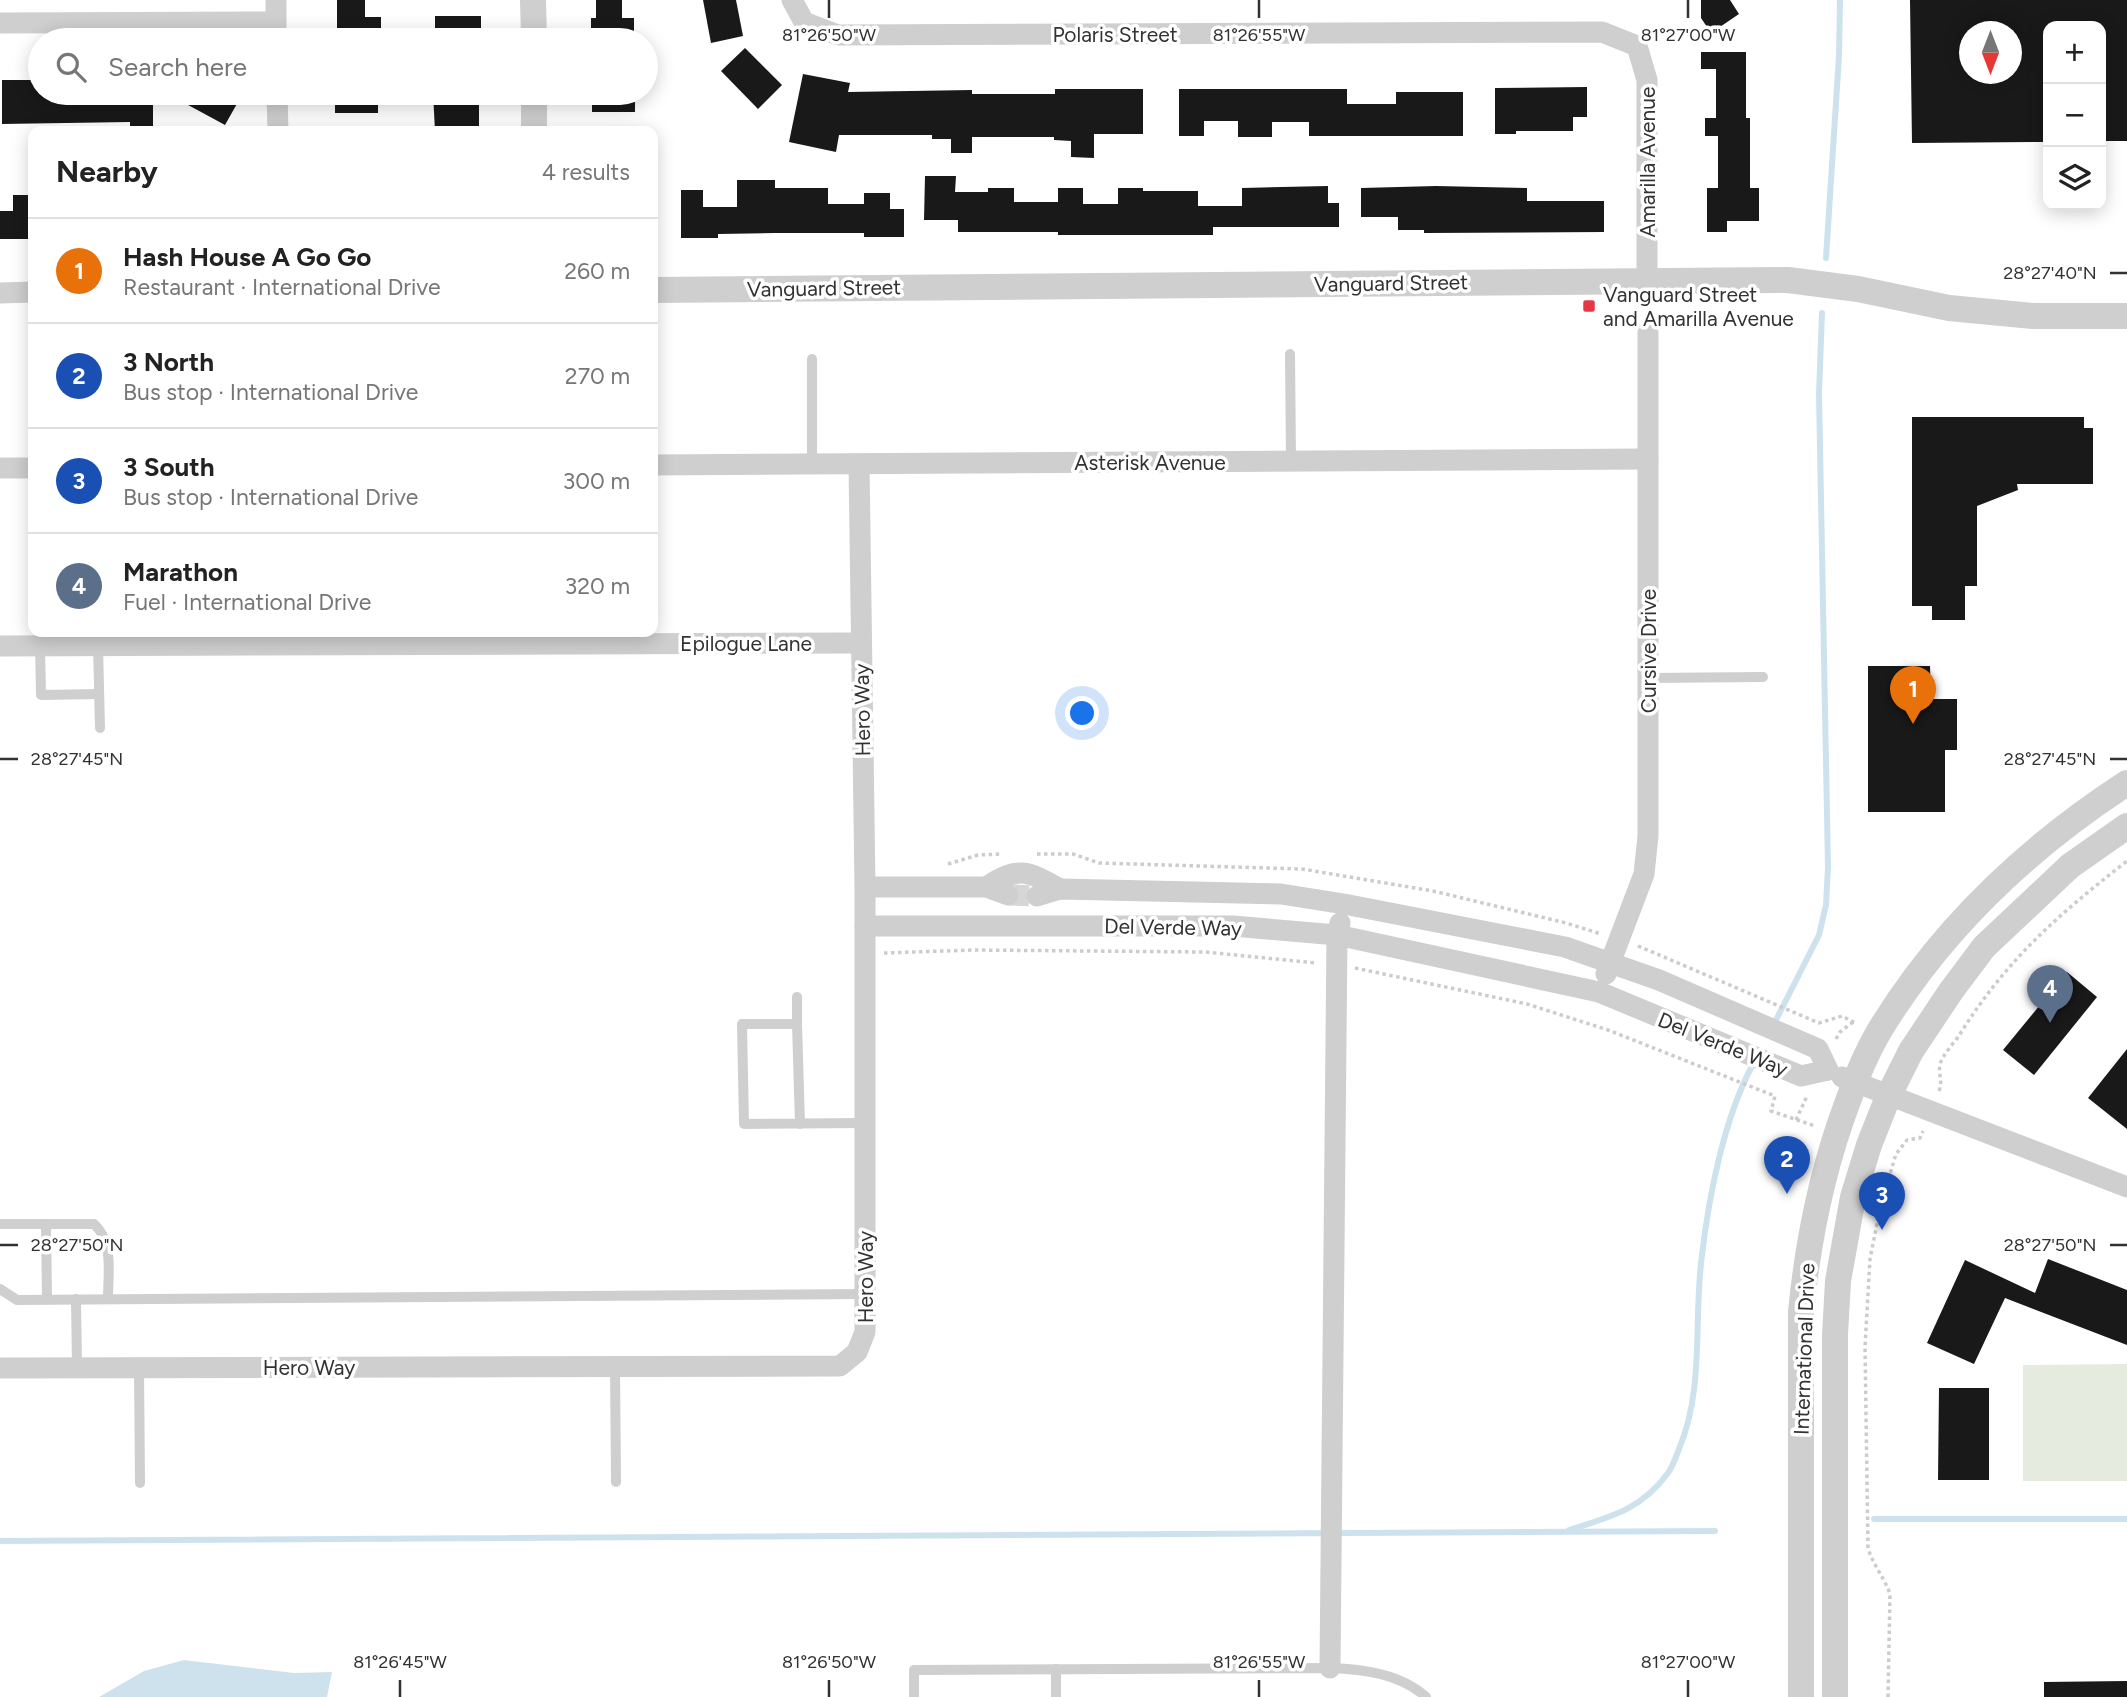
<!DOCTYPE html>
<html lang="en">
<head>
<meta charset="utf-8">
<style>
	:root { --surface:#fff; --page:#f6f6f6; --text:#222; --muted:#767676; --line:#e0e0e0; --accent:#111827 }
	body { margin:0; font-family:Figtree,sans-serif; background:var(--page); color:var(--text) }
	.controls { position:absolute; right:21px; top:21px; display:grid; overflow:hidden; border-radius:14px; box-shadow:0 4px 18px #0003 }
	.controls button { width:63px; height:63px; display:grid; place-items:center; padding:0; border:0; border-bottom:2px solid var(--line); background:var(--surface); color:var(--text); font:35px sans-serif }
	.compass { position:absolute; left:1959px; top:21px; width:63px; height:63px; border-radius:50%; background:var(--surface); box-shadow:0 4px 18px #0003; rotate:180deg }
	.you { position:absolute; left:1083px; top:714px; width:24px; height:24px; margin:-18px; border:5px solid #fff; border-radius:50%; background:#1a73e8; box-shadow:0 0 0 10px #1a73e833 }
	.badge { display:grid; place-items:center; width:46px; height:46px; border-radius:50%; background:var(--accent); color:#fff; font-size:23px; font-weight:700 }
	.pin { position:absolute; translate:-50% -58px; filter:drop-shadow(0 2px 4px #0008) }
	.pin::after { content:''; position:absolute; top:37px; width:24px; height:21px; background:inherit; clip-path:polygon(0 0,100% 0,50% 100%) }
	.list { margin:0; padding:0; list-style:none }
	h2 { display:flex; justify-content:space-between; align-items:center; height:91px; margin:0; padding:0 28px; font-size:30px }
	h2 small { font-size:23px; font-weight:400; color:var(--muted) }
	.list li { display:grid; grid-template-columns:46px 1fr auto; gap:21px; align-items:center; box-sizing:border-box; height:105px; padding:0 28px; border-top:2px solid var(--line) }
	.list b { display:block; font-size:26px; white-space:nowrap }
	.list p { margin:0; font-size:23px; white-space:nowrap; color:var(--muted) }
	.list em { font-size:23px; font-style:normal; color:var(--muted) }
	.icon { flex:none; width:38px; height:38px; fill:none; stroke:currentColor; stroke-width:2; stroke-linecap:round; stroke-linejoin:round }
	.map { position:relative; flex:none; width:2127px; height:1697px; overflow:hidden }
	.search { position:absolute; background:var(--surface); box-shadow:0 4px 18px #0003; left:28px; top:28px; width:630px; height:77px; display:flex; align-items:center; gap:18px; box-sizing:border-box; padding:0 24px; border-radius:38px; color:var(--muted); font-size:26px }
	.panel { position:absolute; background:var(--surface); box-shadow:0 4px 18px #0003; left:28px; top:126px; width:630px; height:511px; border-radius:14px }
	.map>svg:first-child { display:block }
</style>
</head>
<body>
<div class="map">
<svg width="2127" height="1697" viewBox="0 0 2127 1697">
	<rect width="100%" height="100%" fill="#fff"/>
	<polygon fill="#e5ebde" points="2127,1364 2127,1481 2023,1481 2023,1365"/>
	<polygon fill="#cee2ee" points="184,1660 294,1673 332,1672 327,1697 99,1697 144,1671"/>
	<g fill="none" stroke-linecap="round" stroke-linejoin="round">
		<g stroke="#cee2ee" stroke-width="6">
			<polyline points="1826,258 1839,56 1840,0"/>
			<polyline points="1776,1020 1819,935 1826,905 1828,867 1819,394 1822,313"/>
			<polyline points="1874,1519 2127,1519"/>
			<path d="M1569,1530c41,-13 72,-20 99,-57 5,-7 8,-16 11,-24 26,-62 14,-129 23,-194 7,-60 22,-136 50,-189"/>
			<polyline points="0,1541 1715,1531"/>
		</g>
	</g>
	<g fill="#191919" fill-rule="evenodd">
		<polygon points="337,0 365,0 365,17 381,17 381,40 337,40"/>
		<polygon points="596,0 622,0 622,18 634,18 634,40 591,40 591,18 596,18"/>
		<polygon points="703,0 736,0 743,36 711,43"/>
		<polygon points="1701,0 1730,0 1739,14 1711,33 1701,18"/>
		<path d="M1910,0h217v141h-26v-115h-53v116l-136,1zM1970,32h42v42h-42z"/>
		<rect x="435" y="16" width="46" height="24"/>
		<polygon points="745,48 782,85 758,109 721,71"/>
		<polygon points="1701,52 1746,52 1746,118 1750,118 1750,188 1759,188 1759,221 1727,221 1727,232 1707,232 1707,188 1718,188 1718,136 1705,136 1705,118 1716,118 1716,69 1701,69"/>
		<polygon points="803,74 850,83 848,92 972,90 972,94 1055,94 1055,89 1143,89 1143,134 1094,134 1094,158 1071,157 1071,141 1054,140 1054,137 972,137 972,153 951,153 951,139 932,139 932,135 839,135 836,152 789,142"/>
		<polygon points="2,80 40,80 40,93 153,93 153,129 130,129 130,122 2,124"/>
		<polygon points="1587,87 1587,117 1573,117 1573,131 1516,131 1516,134 1495,134 1495,88"/>
		<polygon points="1179,89 1347,89 1347,104 1396,104 1396,92 1463,92 1463,136 1309,136 1309,122 1272,122 1272,137 1238,137 1238,121 1204,121 1204,136 1179,136"/>
		<polygon points="166,93 243,93 225,125"/>
		<rect x="335" y="93" width="43" height="20"/>
		<polygon points="433,93 479,93 479,131 435,131"/>
		<rect x="592" y="93" width="43" height="19"/>
		<polygon points="925,176 956,176 955,192 988,192 988,188 1014,188 1014,202 1058,202 1058,188 1083,188 1083,204 1118,204 1118,188 1143,188 1143,191 1198,191 1198,206 1242,206 1242,188 1328,186 1328,203 1339,203 1339,227 1213,227 1213,235 1058,235 1058,232 958,232 958,220 924,220"/>
		<polygon points="737,180 775,180 775,188 828,188 828,204 864,204 864,193 890,193 890,209 904,209 904,237 864,237 864,233 775,233 718,234 718,238 681,238 681,190 703,190 703,207 737,207"/>
		<polygon points="1436,186 1527,188 1527,201 1604,201 1604,232 1424,233 1424,230 1398,230 1398,217 1361,217 1361,188"/>
		<polygon points="13,195 33,195 33,239 0,239 0,211 13,211"/>
		<polygon points="1912,417 2084,417 2084,428 2093,428 2093,484 2017,484 2018,490 1977,506 1977,586 1965,586 1965,620 1932,620 1932,606 1912,606"/>
		<polygon points="1868,666 1930,666 1931,699 1957,699 1957,750 1945,750 1945,812 1868,812"/>
		<polygon points="2067,972 2097,997 2034,1075 2003,1050"/>
		<polygon points="2127,1049 2127,1129 2088,1098"/>
		<polygon points="2048,1259 2127,1290 2127,1345 2005,1298 1974,1364 1927,1343 1965,1260 2035,1293"/>
		<polygon points="1939,1388 1989,1388 1989,1480 1938,1480"/>
		<polygon points="2127,1681 2127,1697 2044,1697 2044,1682"/>
	</g>
	<g fill="none" stroke-linecap="round" stroke-linejoin="round">
		<polyline stroke="#d6d6d6" stroke-width="21" stroke-dasharray="21 10" stroke-linecap="butt" points="1008,895 1037,896"/>
		<g stroke="#ccc" stroke-width="3.5" stroke-dasharray="3.5 3.5" stroke-linecap="butt">
			<polyline points="1037,854 1073,854 1099,863 1302,869 1433,891 1566,923 1601,934"/>
			<polyline points="948,864 978,855 1001,854"/>
			<polyline points="1638,946 1819,1023 1842,1016 1857,1024"/>
			<polyline points="884,953 973,950 1205,952 1316,963"/>
			<polyline points="1355,968 1527,1004 1608,1030 1775,1096 1771,1111 1815,1126"/>
			<polyline points="1836,1039 1840,1032 1853,1022"/>
			<path d="M1939,1091c4,-10 -1,-17 1,-26 2,-10 15,-23 20,-31 47,-75 98,-119 167,-173"/>
			<polyline points="1796,1120 1807,1096"/>
			<path d="M1888,1697l2,-103c-6,-17 -17,-29 -22,-46l-3,-201 5,-88 11,-55 15,-50 11,-14 13,-2 3,-7"/>
		</g>
		<g stroke="#cfcfcf" stroke-width="10">
			<polyline points="1290,354 1291,461"/>
			<polyline points="812,464 812,359"/>
			<polyline points="40,646 41,695 99,694"/>
			<polyline points="98,646 100,728"/>
			<polyline points="1648,678 1763,677"/>
			<polyline points="797,997 797,1024"/>
			<polyline points="800,1124 797,1024 742,1024 744,1124 865,1123"/>
			<path d="M0,1224h94c20,18 14,50 14,75"/>
			<polyline points="46,1224 47,1299"/>
			<polyline points="0,1289 17,1300 865,1294"/>
			<polyline points="76,1299 77,1368"/>
			<polyline points="615,1366 616,1482"/>
			<polyline points="139,1368 140,1483"/>
			<polyline points="1056,1669 1056,1697"/>
			<path d="M914,1697v-27l416,-2c33,1 71,6 96,29"/>
		</g>
		<g stroke="#cfcfcf" stroke-width="21">
			<polyline points="276,0 276,40"/>
			<polyline points="792,0 804,22 838,35 1602,32 1637,46 1647,80 1647,280"/>
			<polyline points="0,23 275,22"/>
			<polyline points="277,93 278,131"/>
			<polyline points="0,293 33,292"/>
			<polyline points="653,465 1648,459"/>
			<polyline points="0,468 33,468"/>
			<polyline points="0,646 861,643"/>
			<polyline points="865,887 986,887 1008,895"/>
			<path d="M986,887c32,-21 41,-17 74,2"/>
			<polyline points="1037,896 1060,889 1281,894 1344,904 1565,947 1659,980 1818,1049 1828,1070"/>
			<polyline points="865,926 1233,926 1337,935 1599,992 1801,1076 1828,1070"/>
			<polyline points="1606,974 1644,874 1648,836 1648,332"/>
			<polyline points="1842,1077 2127,1187"/>
			<polyline points="0,1368 840,1366 857,1352 865,1332 865,887 859,464"/>
			<polyline points="1330,1668 1337,935 1340,923"/>
		</g>
		<g stroke="#cfcfcf" stroke-width="26">
			<polyline points="533,0 534,40"/>
			<polyline points="534,93 534,131"/>
			<polyline points="653,290 1788,280 1858,289 1949,308 2033,316 2127,316"/>
			<path d="M1801,1697v-385c7,-73 21,-142 47,-211 8,-23 18,-47 30,-68 62,-103 149,-185 249,-250"/>
			<polyline points="1835,1697 1835,1335 1838,1281 1853,1197 1869,1145 1888,1097 1911,1051 1951,991 1984,947 2070,866 2127,826"/>
		</g>
	</g>
	<path fill="none" stroke="#323232" stroke-width="2.5" d="M829,0v18M1259,0v18M1688,0v18M2110,273h17M0,759h18M2110,759h17M0,1245h18M2110,1245h17M400,1680v17M829,1680v17M1259,1680v17M1688,1680v17"/>
	<rect fill="#e63748" stroke="#fff" stroke-width="2.5" x="1582" y="299" width="14" height="14" rx="3.5"/>
	<g text-anchor="middle" dominant-baseline="central" stroke-width="7" stroke-linejoin="round" paint-order="stroke">
		<g font-size="21" fill="#323232" stroke="#fff">
			<text x="1115" y="34">Polaris Street</text>
			<text transform="translate(1647 162) rotate(-90)">Amarilla Avenue</text>
			<text transform="translate(1391 283) rotate(-1)">Vanguard Street</text>
			<text transform="translate(824 288) rotate(-1)">Vanguard Street</text>
			<text x="1150" y="462">Asterisk Avenue</text>
			<text x="746" y="643">Epilogue Lane</text>
			<text transform="translate(1648 651) rotate(-90)">Cursive Drive</text>
			<text transform="translate(862 710) rotate(-91)">Hero Way</text>
			<text transform="translate(1173 927) rotate(1)">Del Verde Way</text>
			<text transform="translate(1723 1044) rotate(22)">Del Verde Way</text>
			<text transform="translate(865 1277) rotate(-90)">Hero Way</text>
			<text transform="translate(1804 1349) rotate(-88)">International Drive</text>
			<text x="309" y="1367">Hero Way</text>
		</g>
		<g font-size="21" fill="#323232" stroke="#fff" text-anchor="start">
			<text x="1603" y="294">Vanguard Street<tspan x="1603" dy="24">and Amarilla Avenue</tspan></text>
		</g>
	</g>
	<g font-size="18" text-anchor="middle" fill="#323232" stroke="#fff" stroke-width="7" stroke-linejoin="round" paint-order="stroke">
		<text x="829" y="41">81°26'50"W</text>
		<text x="1259" y="41">81°26'55"W</text>
		<text x="1688" y="41">81°27'00"W</text>
		<text x="2050" y="279">28°27'40"N</text>
		<text x="2050" y="765">28°27'45"N</text>
		<text x="77" y="765">28°27'45"N</text>
		<text x="2050" y="1251">28°27'50"N</text>
		<text x="77" y="1251">28°27'50"N</text>
		<text x="400" y="1668">81°26'45"W</text>
		<text x="829" y="1668">81°26'50"W</text>
		<text x="1259" y="1668">81°26'55"W</text>
		<text x="1688" y="1668">81°27'00"W</text>
	</g>
</svg>
<div class="controls">
<button>+</button>
<button>−</button>
<button><svg class="icon" aria-label="layers" viewBox="0 0 24 24"><path d="M12 4l9 5-9 5-9-5zM3 14l9 5 9-5"/></svg></button>
</div>
<svg class="compass" viewBox="-18 -18 36 36"><path d="M0-13l5 13h-10z" fill="#e53935"/><path d="M0 13l5-13h-10z" fill="#767676"/></svg>
<div class="you"></div>
<div class="pin badge" style="left:1913px;top:724px;background:#e8710a">1</div>
<div class="pin badge" style="left:1787px;top:1194px;background:#1a4fb4">2</div>
<div class="pin badge" style="left:1882px;top:1230px;background:#1a4fb4">3</div>
<div class="pin badge" style="left:2050px;top:1023px;background:#5c6f8a">4</div>
<div class="search"><svg class="icon" aria-label="search" viewBox="0 0 24 24"><circle cx="10" cy="10" r="6"/><path d="M15 15l6 6"/></svg>Search here</div>
<section class="panel">
<h2>Nearby<small>4 results</small></h2>
<ul class="list">
<li><span class="badge" style="background:#e8710a">1</span><div><b>Hash House A Go Go</b><p>Restaurant · International Drive</p></div><em>260 m</em></li>
<li><span class="badge" style="background:#1a4fb4">2</span><div><b>3 North</b><p>Bus stop · International Drive</p></div><em>270 m</em></li>
<li><span class="badge" style="background:#1a4fb4">3</span><div><b>3 South</b><p>Bus stop · International Drive</p></div><em>300 m</em></li>
<li><span class="badge" style="background:#5c6f8a">4</span><div><b>Marathon</b><p>Fuel · International Drive</p></div><em>320 m</em></li>
</ul>
</section>
</div>
</body>
</html>
